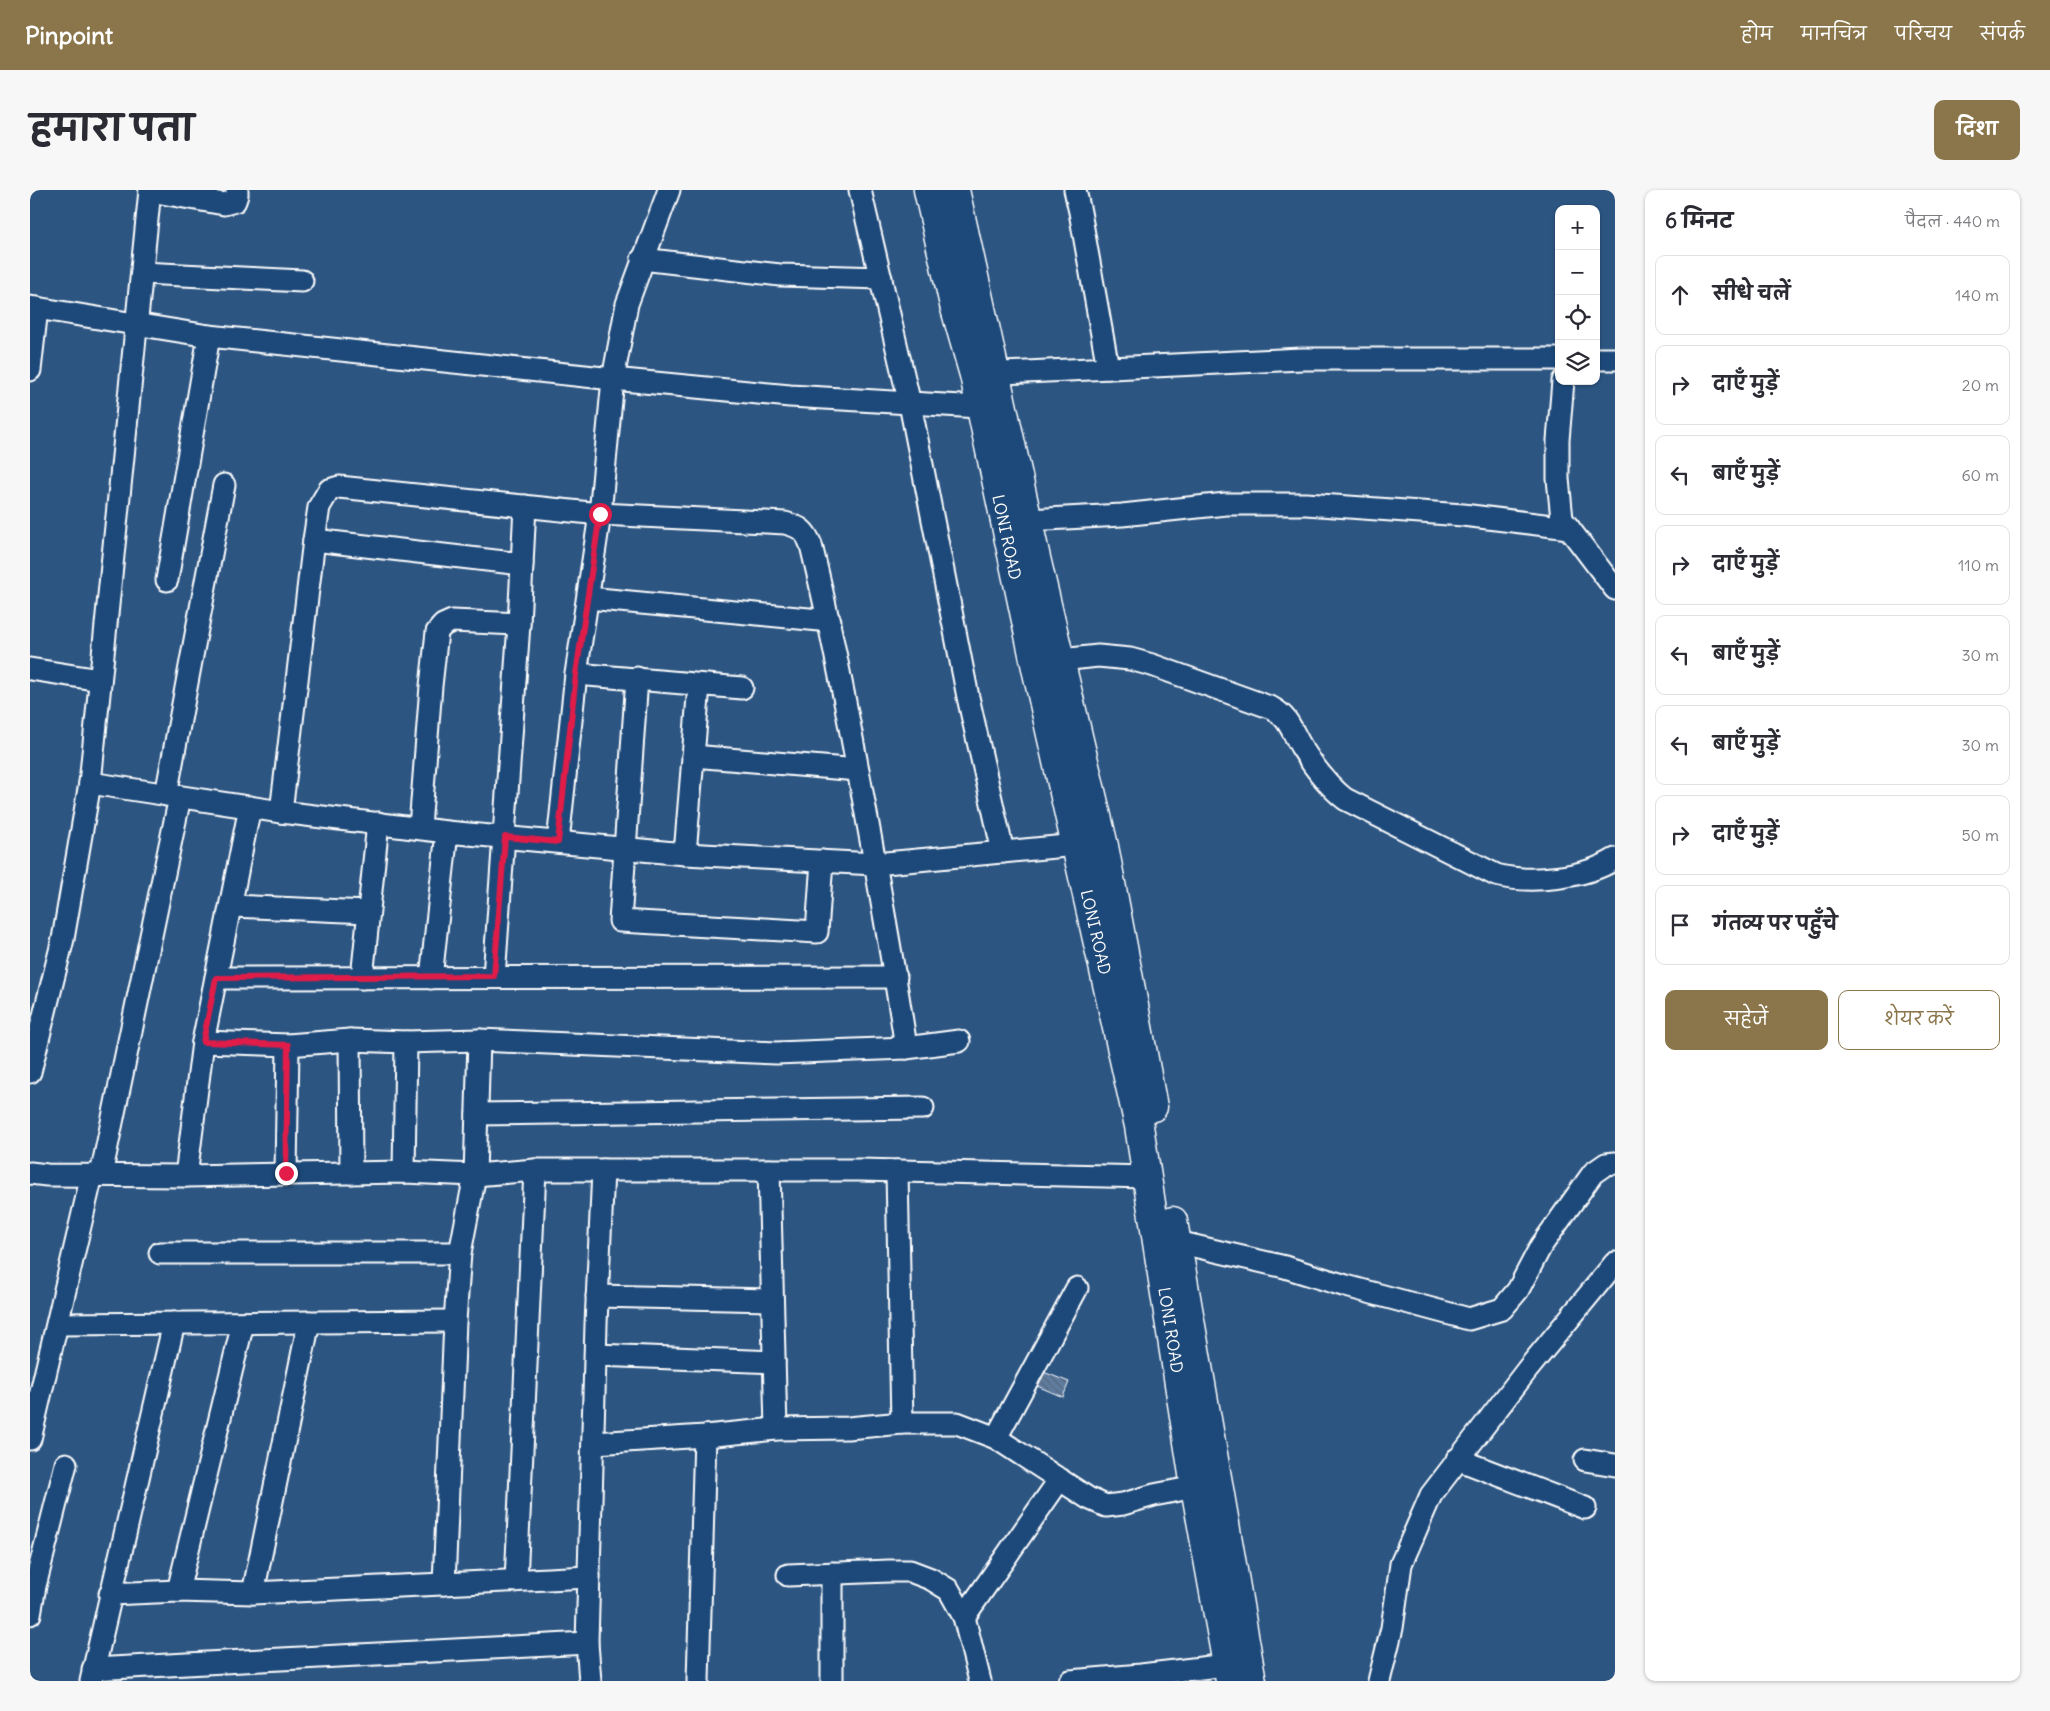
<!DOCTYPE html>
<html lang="hi">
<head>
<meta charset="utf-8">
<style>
	:root { --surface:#fff; --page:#f7f7f7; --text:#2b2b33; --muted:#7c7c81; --line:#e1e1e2; --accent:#8a764a }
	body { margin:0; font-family:Delius,"Playpen Sans Deva",sans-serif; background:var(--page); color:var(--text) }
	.controls { position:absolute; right:15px; top:15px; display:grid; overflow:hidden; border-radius:10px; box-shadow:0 1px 4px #0004 }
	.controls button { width:45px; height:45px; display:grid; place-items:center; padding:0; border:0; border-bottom:1px solid var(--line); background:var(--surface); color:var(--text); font:25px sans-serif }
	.stop { position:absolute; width:15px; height:15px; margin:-11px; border:4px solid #e11d48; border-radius:50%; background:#fff }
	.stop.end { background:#e11d48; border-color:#fff; box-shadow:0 1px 5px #0008 }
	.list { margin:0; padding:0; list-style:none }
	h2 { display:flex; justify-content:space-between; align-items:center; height:65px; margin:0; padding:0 20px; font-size:21px }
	h2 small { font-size:16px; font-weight:400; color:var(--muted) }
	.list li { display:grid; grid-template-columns:32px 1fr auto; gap:15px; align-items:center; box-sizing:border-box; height:80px; margin:0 10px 10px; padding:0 10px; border:1px solid var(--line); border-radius:10px }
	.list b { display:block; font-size:19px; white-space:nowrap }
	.list em { font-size:16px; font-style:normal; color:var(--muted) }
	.actions { display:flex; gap:10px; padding:15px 20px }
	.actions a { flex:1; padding:11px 0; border:1px solid var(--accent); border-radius:10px; text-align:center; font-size:18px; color:var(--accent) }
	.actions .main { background:var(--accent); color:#fff }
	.icon { flex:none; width:28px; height:28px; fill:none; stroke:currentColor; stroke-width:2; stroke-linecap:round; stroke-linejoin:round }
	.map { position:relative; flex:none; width:1585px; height:1491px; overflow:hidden; border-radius:10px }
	header { display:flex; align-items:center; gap:30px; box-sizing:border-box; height:70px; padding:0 25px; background:var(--accent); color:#fff }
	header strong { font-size:24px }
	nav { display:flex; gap:28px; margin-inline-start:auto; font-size:18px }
	.intro { display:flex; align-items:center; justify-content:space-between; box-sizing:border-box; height:120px; padding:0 30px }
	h1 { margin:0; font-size:35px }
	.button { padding:12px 22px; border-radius:10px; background:var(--accent); color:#fff; font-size:18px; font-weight:700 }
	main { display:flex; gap:30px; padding:0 30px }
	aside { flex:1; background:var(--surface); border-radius:10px; box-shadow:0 1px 4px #0004 }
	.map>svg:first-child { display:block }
</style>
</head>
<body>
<header>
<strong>Pinpoint</strong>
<nav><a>होम</a><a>मानचित्र</a><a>परिचय</a><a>संपर्क</a></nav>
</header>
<div class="intro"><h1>हमारा पता</h1><a class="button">दिशा</a></div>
<main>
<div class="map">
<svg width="1585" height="1491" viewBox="0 0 1585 1491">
	<defs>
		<pattern id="building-back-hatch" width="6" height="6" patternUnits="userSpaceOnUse" patternTransform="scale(1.25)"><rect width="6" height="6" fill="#5e7c9f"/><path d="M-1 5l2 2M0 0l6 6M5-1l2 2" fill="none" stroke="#56667a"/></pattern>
	</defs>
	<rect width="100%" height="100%" fill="#2c5582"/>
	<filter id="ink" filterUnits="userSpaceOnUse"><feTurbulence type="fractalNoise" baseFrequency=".02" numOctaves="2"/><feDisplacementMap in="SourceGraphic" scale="10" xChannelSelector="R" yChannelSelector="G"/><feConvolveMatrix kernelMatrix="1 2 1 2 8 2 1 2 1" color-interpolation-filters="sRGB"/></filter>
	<g filter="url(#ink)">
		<polygon fill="url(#building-back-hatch)" stroke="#fff" points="1006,1179 1039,1192 1033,1207 1000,1193"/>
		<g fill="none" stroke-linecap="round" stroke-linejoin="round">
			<defs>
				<g id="minor">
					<polyline points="830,0 880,214 938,507 973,662"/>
					<polyline points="1045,0 1050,22 1078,178"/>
					<polyline points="120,1 194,14 205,11 207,5 207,0"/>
					<polyline points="612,69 750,85 851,88"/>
					<polyline points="112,83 272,91"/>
					<polyline points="0,117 179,146 583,189 760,206 966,218"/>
					<polyline points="1566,169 1585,169"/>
					<polyline points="0,180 7,118"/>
					<polyline points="952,184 1272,169 1529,169"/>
					<polyline points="1533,191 1528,250 1528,289 1532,329 1585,399"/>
					<polyline points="998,330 1092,325 1196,314 1276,314 1433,325 1539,338"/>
					<polyline points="284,350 492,374"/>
					<polyline points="137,390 179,146"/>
					<polyline points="558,408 800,431"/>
					<path d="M1017,474l14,-4 37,-4 32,3 22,6 120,43c17,9 20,24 30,40 12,19 25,37 43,51l151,76c34,9 89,3 119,-16"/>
					<polyline points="0,479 70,490"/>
					<polyline points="546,484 712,498"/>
					<polyline points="607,488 590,731 787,742 792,671"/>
					<polyline points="663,566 828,580"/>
					<polyline points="60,593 251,622 417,642 655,664 845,674 1047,655"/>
					<polyline points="136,605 194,295"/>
					<path d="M251,622l33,-272 5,-33 10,-17 10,-3 261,27 185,9c15,4 20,7 26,22 25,103 44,208 63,312 11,64 23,127 32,191"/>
					<polyline points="390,637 401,496 407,442 413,435 422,431 489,434"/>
					<polyline points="528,652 546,484 570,324 583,189 597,114 639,0"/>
					<polyline points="655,664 669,495"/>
					<polyline points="201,716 338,722"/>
					<polyline points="464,787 489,434 495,316"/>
					<polyline points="186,788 866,787"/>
					<polyline points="332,788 348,633"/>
					<polyline points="401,788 417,642"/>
					<polyline points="320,850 321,983"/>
					<polyline points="173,852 258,855 320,850 376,852 449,850 746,863 876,858 929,851"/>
					<polyline points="0,882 33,749 60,593 120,0"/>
					<polyline points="447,924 893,918"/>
					<polyline points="739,980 746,1239"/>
					<polyline points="867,981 872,1233"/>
					<polyline points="374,982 376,852"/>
					<polyline points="0,983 17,985 156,986 374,982 445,985 505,980 830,980 1118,987"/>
					<polyline points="256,983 258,855"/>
					<polyline points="71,985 150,607"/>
					<polyline points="156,986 173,852 220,617"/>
					<polyline points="1147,1052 1255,1077 1316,1096 1439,1129 1472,1119 1488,1100 1511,1056 1563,983 1576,974 1585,973"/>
					<polyline points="130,1063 430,1063"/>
					<polyline points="567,1106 742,1110"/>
					<polyline points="28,1134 425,1131"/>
					<polyline points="566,1165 744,1172"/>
					<polyline points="966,1248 1047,1098"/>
					<polyline points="0,1249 62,985"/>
					<polyline points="564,1253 675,1246 746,1239 818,1238 872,1233 927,1233 966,1248 1058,1308 1076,1316 1093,1314 1124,1305 1165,1297"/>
					<polyline points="1427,1269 1555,1318"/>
					<polyline points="1555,1270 1585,1275"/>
					<polyline points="802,1383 802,1491"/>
					<polyline points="758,1385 859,1381 880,1381 901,1389 919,1400 934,1427 950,1491"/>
					<polyline points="486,1391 505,980"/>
					<polyline points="414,1394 425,1131 430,1063 445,985 449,850"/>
					<polyline points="148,1401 213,1133"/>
					<polyline points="223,1403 279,1132"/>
					<polyline points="80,1404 148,1401 223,1403 559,1387"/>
					<polyline points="0,1424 5,1396 36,1274"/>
					<polyline points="934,1427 1030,1289"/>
					<polyline points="63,1479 557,1453"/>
					<polyline points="61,1491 144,1133"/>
					<polyline points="560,1491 557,1453 566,1134 573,980"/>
					<polyline points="668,1491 675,1246"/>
					<polyline points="1040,1491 1111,1485 1197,1475"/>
					<polyline points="1349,1491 1362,1438 1371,1374 1401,1305 1497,1180 1585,1073"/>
				</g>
				<g id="highway">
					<polyline points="898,0 924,115 944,185 1006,478 1109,936 1165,1297 1200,1491"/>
					<polyline points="925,0 1006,368 1074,656 1123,917"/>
					<polyline points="1143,1031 1222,1491"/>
				</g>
			</defs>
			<use href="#minor" stroke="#fff" stroke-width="25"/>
			<use href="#highway" stroke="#fff" stroke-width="31"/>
			<use href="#minor" stroke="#1f4a7a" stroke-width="21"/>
			<use href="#highway" stroke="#1f4a7a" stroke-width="28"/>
		</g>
	</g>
	<g fill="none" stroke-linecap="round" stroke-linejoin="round" filter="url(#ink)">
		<polyline stroke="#e11d48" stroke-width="6" points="256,983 258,855 173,852 186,788 464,786 475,647 528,652 546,484 570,324"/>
	</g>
	<g text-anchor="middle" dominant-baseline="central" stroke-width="4" stroke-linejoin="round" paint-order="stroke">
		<g font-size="16" fill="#fff" stroke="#1f4a7a">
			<text transform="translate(977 347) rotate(78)">LONI ROAD</text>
			<text transform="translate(1066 742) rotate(77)">LONI ROAD</text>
			<text transform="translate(1141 1140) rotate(81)">LONI ROAD</text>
		</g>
	</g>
</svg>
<div class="controls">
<button>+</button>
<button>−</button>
<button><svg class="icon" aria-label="locate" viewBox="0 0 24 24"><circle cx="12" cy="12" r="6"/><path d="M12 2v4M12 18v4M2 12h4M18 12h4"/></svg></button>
<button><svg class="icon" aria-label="layers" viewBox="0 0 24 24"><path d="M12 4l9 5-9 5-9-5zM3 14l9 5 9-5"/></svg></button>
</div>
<div class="stop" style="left:570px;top:324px"></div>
<div class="stop end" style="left:256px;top:983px"></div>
</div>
<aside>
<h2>6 मिनट<small>पैदल · 440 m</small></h2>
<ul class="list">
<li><svg class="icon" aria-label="ahead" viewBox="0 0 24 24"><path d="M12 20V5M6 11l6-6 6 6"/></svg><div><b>सीधे चलें</b></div><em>140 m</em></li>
<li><svg class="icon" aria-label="right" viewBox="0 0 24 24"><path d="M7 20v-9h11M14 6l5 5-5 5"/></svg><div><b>दाएँ मुड़ें</b></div><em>20 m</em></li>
<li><svg class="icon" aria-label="left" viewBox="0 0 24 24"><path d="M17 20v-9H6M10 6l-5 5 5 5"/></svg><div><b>बाएँ मुड़ें</b></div><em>60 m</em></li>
<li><svg class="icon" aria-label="right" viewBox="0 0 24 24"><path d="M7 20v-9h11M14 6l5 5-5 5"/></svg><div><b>दाएँ मुड़ें</b></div><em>110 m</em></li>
<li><svg class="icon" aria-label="left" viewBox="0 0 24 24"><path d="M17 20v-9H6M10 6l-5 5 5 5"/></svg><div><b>बाएँ मुड़ें</b></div><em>30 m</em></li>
<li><svg class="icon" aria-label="left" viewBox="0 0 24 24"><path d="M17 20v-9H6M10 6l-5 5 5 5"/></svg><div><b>बाएँ मुड़ें</b></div><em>30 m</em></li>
<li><svg class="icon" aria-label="right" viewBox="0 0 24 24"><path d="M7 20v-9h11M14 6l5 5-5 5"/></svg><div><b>दाएँ मुड़ें</b></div><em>50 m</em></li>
<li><svg class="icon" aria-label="arrive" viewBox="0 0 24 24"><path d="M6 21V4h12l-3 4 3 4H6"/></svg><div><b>गंतव्य पर पहुँचे</b></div></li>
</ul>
<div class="actions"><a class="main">सहेजें</a><a>शेयर करें</a></div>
</aside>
</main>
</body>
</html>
